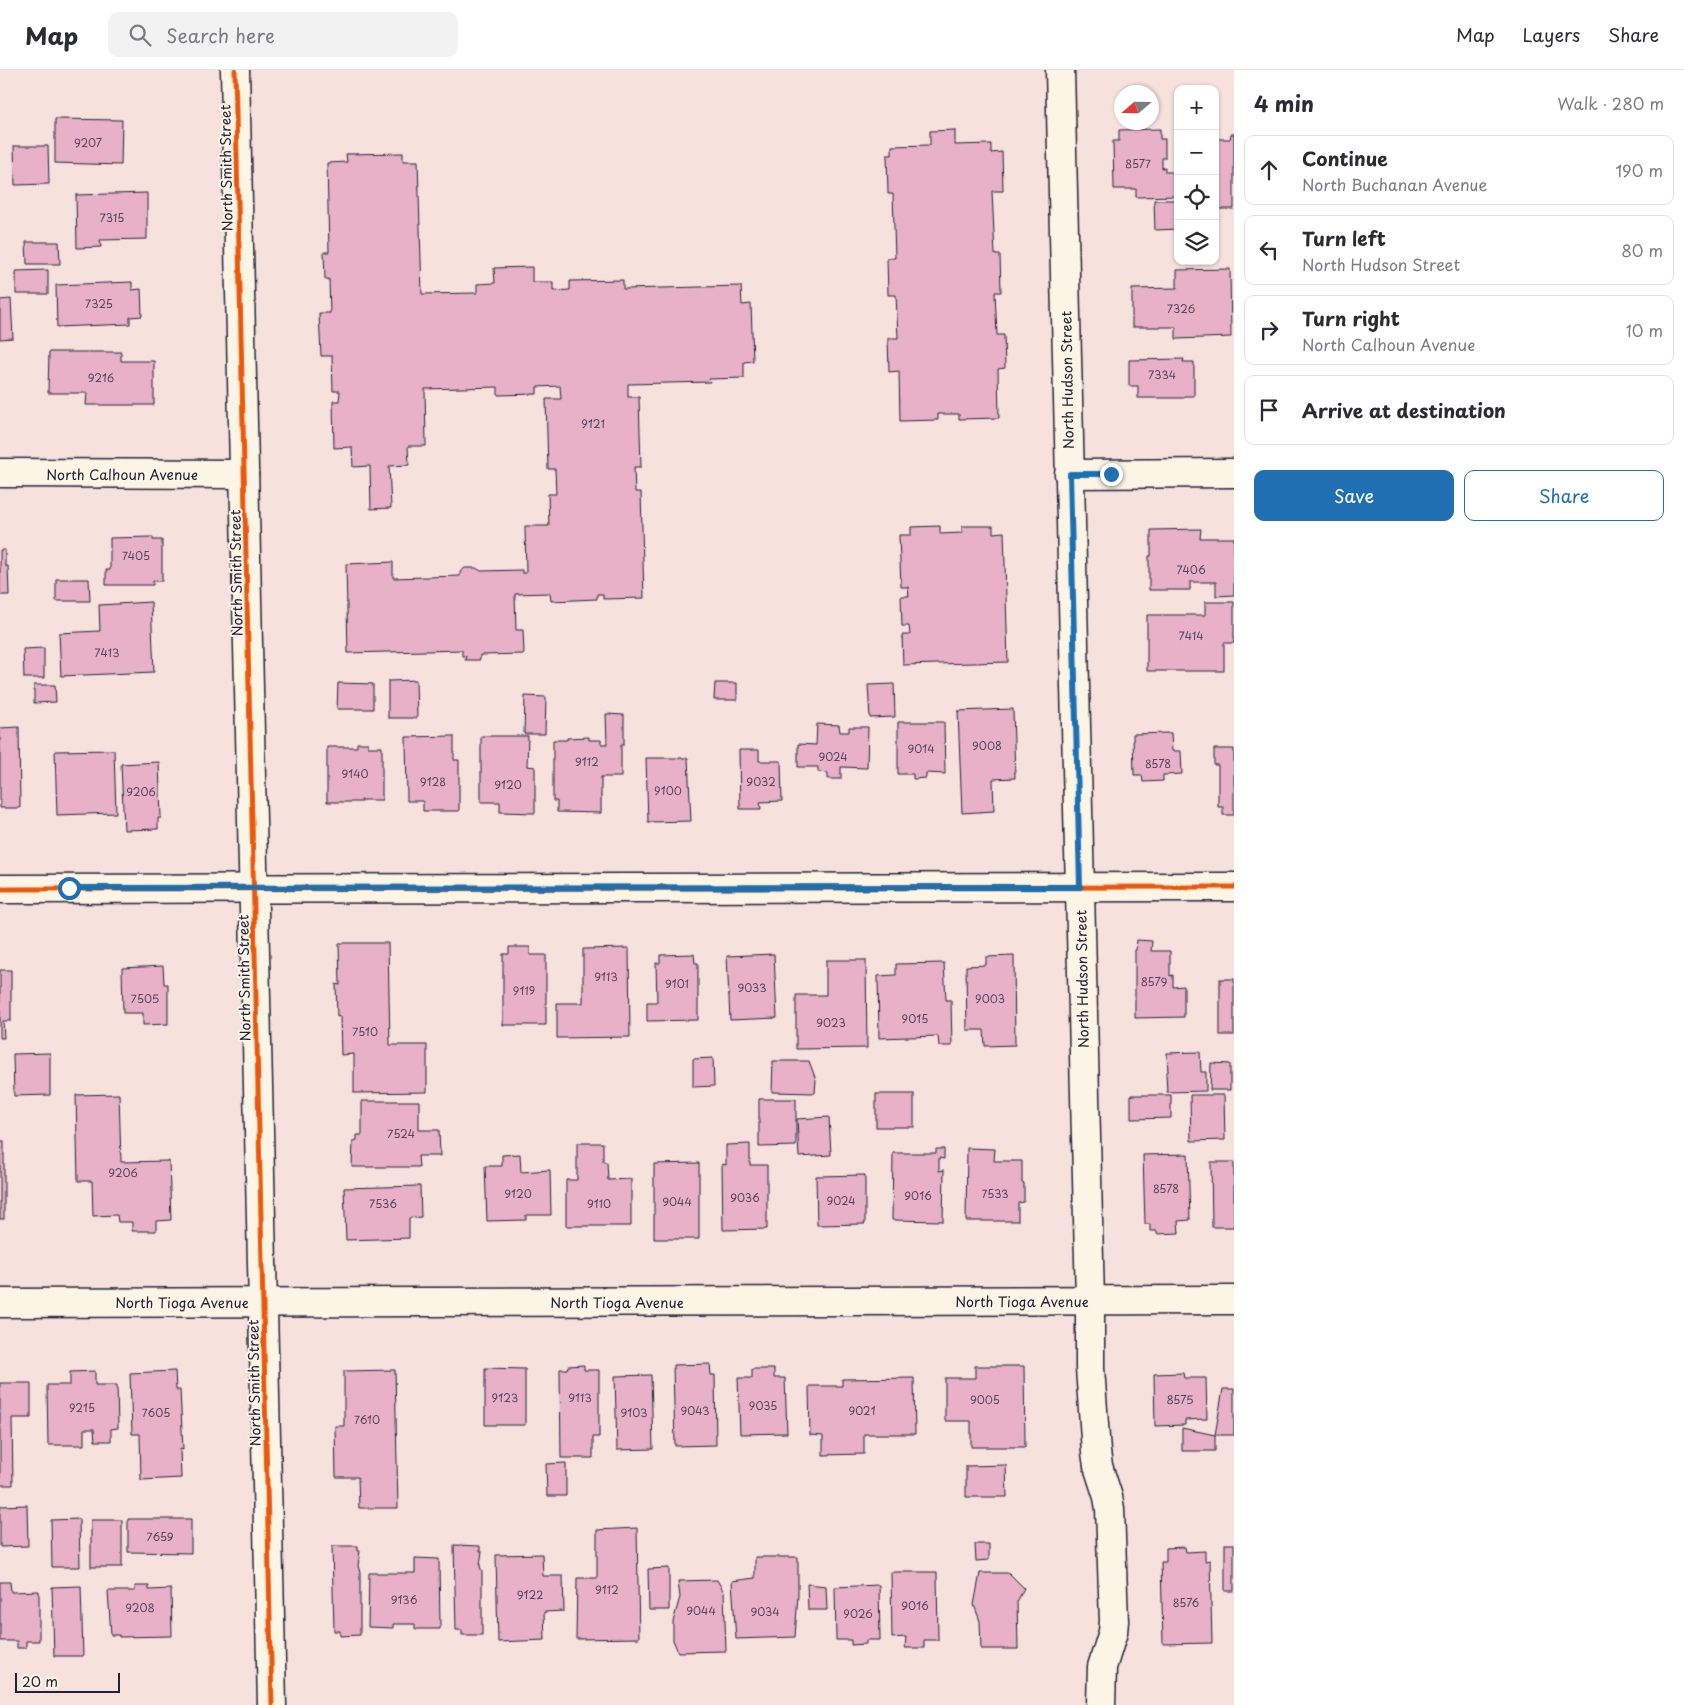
<!DOCTYPE html>
<html lang="en">
<head>
<meta charset="utf-8">
<style>
	:root { --surface:#fff; --page:#f2f2f3; --text:#2b2b33; --muted:#7c7c81; --line:#e1e1e2; --accent:#1f6fb2 }
	body { margin:0; font-family:"Playpen Sans",sans-serif; background:var(--page); color:var(--text) }
	.controls { position:absolute; right:15px; top:15px; display:grid; overflow:hidden; border-radius:10px; box-shadow:0 1px 4px #0004 }
	.controls button { width:45px; height:45px; display:grid; place-items:center; padding:0; border:0; border-bottom:1px solid var(--line); background:var(--surface); color:var(--text); font:25px sans-serif }
	.compass { position:absolute; left:1114px; top:15px; width:45px; height:45px; border-radius:50%; background:var(--surface); box-shadow:0 1px 4px #0004; rotate:250deg }
	.scale { position:absolute; left:15px; bottom:12px; width:105px; box-sizing:border-box; padding-left:5px; border:2px solid #22223b; border-top:0; font-size:14px; line-height:18px; white-space:nowrap; color:#22223b; -webkit-text-stroke:4px #fcf5e5; paint-order:stroke }
	.stop { position:absolute; width:15px; height:15px; margin:-11px; border:4px solid #1f6fb2; border-radius:50%; background:#fff }
	.stop.end { background:#1f6fb2; border-color:#fff; box-shadow:0 1px 5px #0008 }
	.list { margin:0; padding:0; list-style:none }
	h2 { display:flex; justify-content:space-between; align-items:center; height:65px; margin:0; padding:0 20px; font-size:21px }
	h2 small { font-size:16px; font-weight:400; color:var(--muted) }
	.list li { display:grid; grid-template-columns:32px 1fr auto; gap:15px; align-items:center; box-sizing:border-box; height:70px; margin:0 10px 10px; padding:0 10px; border:1px solid var(--line); border-radius:10px }
	.list b { display:block; font-size:19px; white-space:nowrap }
	.list p { margin:0; font-size:16px; white-space:nowrap; color:var(--muted) }
	.list em { font-size:16px; font-style:normal; color:var(--muted) }
	.actions { display:flex; gap:10px; padding:15px 20px }
	.actions a { flex:1; padding:11px 0; border:1px solid var(--accent); border-radius:10px; text-align:center; font-size:18px; color:var(--accent) }
	.actions .main { background:var(--accent); color:#fff }
	.icon { flex:none; width:28px; height:28px; fill:none; stroke:currentColor; stroke-width:2; stroke-linecap:round; stroke-linejoin:round }
	.map { position:relative; flex:none; width:1234px; height:1635px; overflow:hidden }
	header { display:flex; align-items:center; gap:30px; box-sizing:border-box; height:70px; padding:0 25px; background:var(--surface); border-bottom:1px solid var(--line) }
	header strong { font-size:24px }
	nav { display:flex; gap:28px; margin-inline-start:auto; font-size:18px }
	.search { width:350px; height:45px; background:var(--page); display:flex; align-items:center; gap:12px; box-sizing:border-box; padding:0 18px; border-radius:10px; color:var(--muted); font-size:19px }
	main { display:flex }
	aside { flex:1; background:var(--surface) }
	.map>svg:first-child { display:block }
</style>
</head>
<body>
<header>
<strong>Map</strong>
<div class="search"><svg class="icon" aria-label="search" viewBox="0 0 24 24"><circle cx="10" cy="10" r="6"/><path d="M15 15l6 6"/></svg>Search here</div>
<nav><a>Map</a><a>Layers</a><a>Share</a></nav>
</header>
<main>
<div class="map">
<svg width="1234" height="1635" viewBox="0 0 1234 1635">
	<rect width="100%" height="100%" fill="#f6e1dc"/>
	<filter id="ink" filterUnits="userSpaceOnUse"><feTurbulence type="fractalNoise" baseFrequency=".02" numOctaves="2"/><feDisplacementMap in="SourceGraphic" scale="10" xChannelSelector="R" yChannelSelector="G"/><feConvolveMatrix kernelMatrix="1 2 1 2 8 2 1 2 1" color-interpolation-filters="sRGB"/></filter>
	<g filter="url(#ink)">
		<g fill="#e8b1c7" stroke="#22223b">
			<polygon points="55,49 122,50 121,95 55,93"/>
			<polygon points="1160,59 1160,69 1165,69 1165,88 1162,88 1162,98 1165,97 1165,102 1176,102 1176,126 1136,127 1136,119 1114,119 1113,71 1119,71 1119,60"/>
			<polygon points="955,60 955,75 991,74 991,83 1002,82 1003,121 992,121 995,185 1000,185 1001,222 995,222 997,265 1004,265 1005,298 998,299 999,348 959,349 959,344 938,344 938,350 900,351 899,301 889,302 888,268 898,268 896,225 888,225 887,188 895,188 893,124 888,124 887,85 892,85 892,76 930,75 930,61"/>
			<polygon points="1231,64 1234,64 1234,139 1215,139 1215,69 1230,69"/>
			<polygon points="14,76 48,76 49,114 15,115"/>
			<polygon points="403,83 403,91 418,91 422,224 477,223 477,214 495,213 494,198 532,197 532,212 553,212 553,221 570,220 570,211 623,210 623,219 741,216 742,235 751,234 753,291 744,292 744,308 709,309 710,312 628,314 628,327 639,327 641,397 634,397 635,422 641,422 644,528 603,529 603,524 597,524 597,529 551,531 550,523 515,524 516,560 523,560 524,584 480,585 480,590 465,590 466,586 462,586 462,580 348,583 346,494 393,492 393,508 460,506 460,502 465,498 476,498 481,501 522,500 522,503 526,503 525,456 549,456 548,424 556,424 555,399 548,399 546,329 561,329 560,316 537,317 537,324 498,325 498,317 425,319 426,376 408,376 409,395 389,396 391,438 371,439 370,396 353,397 352,377 334,378 333,331 339,331 340,321 333,321 332,286 321,286 319,243 330,243 329,209 325,209 324,182 329,182 327,93 347,92 346,84"/>
			<polygon points="147,123 147,169 100,170 101,177 77,178 76,125"/>
			<polygon points="1154,130 1178,130 1178,159 1155,160"/>
			<polygon points="26,172 59,172 60,194 27,194"/>
			<polygon points="1230,199 1231,267 1176,269 1176,257 1132,257 1132,219 1177,218 1177,200"/>
			<polygon points="48,200 48,224 16,224 16,201"/>
			<polygon points="132,212 132,220 141,219 142,246 130,247 130,254 57,257 56,215"/>
			<polygon points="11,229 13,268 0,269 0,230"/>
			<polygon points="49,282 121,282 121,291 154,291 154,335 86,335 87,323 48,323"/>
			<polygon points="1184,289 1183,292 1194,292 1194,326 1184,326 1184,328 1138,328 1138,316 1129,316 1129,290"/>
			<polygon points="940,456 940,464 962,463 962,456 993,456 993,463 1004,462 1008,592 903,595 902,565 910,565 909,556 902,556 901,526 909,526 908,517 901,517 899,465 911,465 911,457"/>
			<polygon points="1201,459 1200,468 1234,468 1234,525 1216,526 1216,512 1190,512 1190,520 1149,520 1149,486 1151,486 1151,460"/>
			<polygon points="153,467 153,470 162,470 162,511 153,511 153,515 106,515 106,500 110,500 110,468"/>
			<polygon points="0,480 5,480 5,496 8,496 9,525 0,525"/>
			<polygon points="56,509 89,509 90,531 56,531"/>
			<polygon points="151,532 154,602 61,606 59,563 100,561 99,535"/>
			<polygon points="1205,532 1234,532 1234,573 1224,573 1224,601 1147,601 1147,545 1205,545"/>
			<polygon points="44,578 44,608 24,608 23,579"/>
			<polygon points="416,610 417,648 388,648 388,611"/>
			<polygon points="338,613 373,614 373,639 337,639"/>
			<polygon points="715,613 737,613 737,630 714,630"/>
			<polygon points="894,614 895,647 870,648 868,615"/>
			<polygon points="34,615 55,615 56,632 34,633"/>
			<polygon points="525,626 546,627 545,664 524,664"/>
			<polygon points="1013,639 1015,708 993,709 994,741 962,743 958,641"/>
			<polygon points="606,644 624,645 624,675 621,675 621,707 601,707 601,743 557,742 557,731 553,731 553,670 567,670 567,668 589,667 589,670 601,670 601,674 607,674"/>
			<polygon points="898,652 944,652 945,704 926,703 926,708 913,709 913,704 898,704"/>
			<polygon points="817,654 839,655 840,662 849,662 849,657 868,657 867,698 841,697 841,709 828,709 828,703 818,702 818,697 798,697 798,674 816,675"/>
			<polygon points="19,657 20,738 0,738 0,658"/>
			<polygon points="1171,663 1172,681 1181,681 1182,704 1163,705 1163,711 1143,712 1142,705 1134,705 1133,664"/>
			<polygon points="454,666 454,690 459,690 459,741 423,741 423,731 407,731 406,667"/>
			<polygon points="481,666 528,666 527,696 535,697 535,743 500,742 500,732 481,732"/>
			<polygon points="357,673 368,673 368,677 382,677 382,730 361,730 362,732 327,732 327,677 357,677"/>
			<polygon points="1214,679 1234,679 1234,745 1223,745 1223,737 1218,737 1218,695 1214,695"/>
			<polygon points="114,680 116,743 57,745 55,681"/>
			<polygon points="739,680 759,680 759,691 781,691 782,731 760,732 761,739 740,739"/>
			<polygon points="646,688 688,688 691,751 648,752"/>
			<polygon points="159,692 161,748 158,748 158,759 124,760 121,694"/>
			<polygon points="1137,870 1152,871 1151,881 1170,881 1170,906 1173,905 1173,917 1184,916 1184,947 1135,948 1135,880 1136,880"/>
			<polygon points="339,873 388,873 390,975 427,975 427,1022 354,1023 354,984 341,985 340,946 337,947 336,914 340,915"/>
			<polygon points="509,877 530,877 530,885 546,885 546,955 503,955 503,884 509,884"/>
			<polygon points="629,878 630,967 557,968 557,933 583,933 583,879"/>
			<polygon points="694,884 695,893 698,893 698,950 647,951 647,932 657,932 656,893 660,893 660,885"/>
			<polygon points="774,884 777,948 730,950 727,886"/>
			<polygon points="1014,886 1015,975 985,976 984,960 967,960 966,896 986,895 986,887"/>
			<polygon points="826,890 866,890 867,978 796,979 796,925 826,925"/>
			<polygon points="944,893 946,930 951,930 952,976 939,976 938,966 879,968 878,906 896,905 896,894"/>
			<polygon points="163,896 164,914 168,914 168,954 143,955 143,943 123,943 122,898"/>
			<polygon points="0,900 11,900 11,951 3,951 4,968 0,968"/>
			<rect x="1220" y="909" width="14" height="56"/>
			<polygon points="1200,982 1201,1002 1206,1002 1206,1021 1167,1022 1166,1003 1168,1002 1167,983"/>
			<polygon points="50,983 50,1025 14,1026 13,984"/>
			<polygon points="713,988 714,1016 693,1017 693,989"/>
			<polygon points="773,991 809,991 816,1010 815,1023 772,1022"/>
			<polygon points="1211,993 1230,994 1230,1020 1210,1020"/>
			<polygon points="119,1024 121,1092 169,1091 171,1150 156,1151 156,1161 132,1161 132,1152 118,1152 117,1145 93,1146 92,1111 78,1111 76,1025"/>
			<rect x="876" y="1024" width="38" height="33"/>
			<polygon points="1131,1025 1171,1025 1171,1048 1131,1049"/>
			<polygon points="1190,1025 1224,1025 1225,1070 1191,1071"/>
			<polygon points="759,1029 796,1029 796,1076 759,1077"/>
			<polygon points="362,1031 419,1031 419,1060 439,1060 440,1086 418,1086 419,1097 352,1097 353,1071 357,1070 357,1065 362,1065"/>
			<polygon points="829,1047 831,1085 799,1087 797,1049"/>
			<rect x="0" y="1071" width="4" height="78"/>
			<polygon points="577,1073 603,1073 603,1092 607,1092 608,1110 631,1109 631,1156 566,1156 566,1110 577,1110"/>
			<polygon points="750,1074 750,1095 767,1095 767,1159 723,1160 722,1094 726,1095 726,1075"/>
			<polygon points="967,1078 995,1079 994,1091 1022,1091 1022,1113 1024,1113 1024,1132 1018,1133 1018,1151 966,1151"/>
			<polygon points="936,1079 944,1079 944,1089 939,1088 939,1101 944,1100 943,1151 892,1150 893,1083 936,1083"/>
			<polygon points="520,1084 521,1102 550,1100 551,1145 526,1145 526,1150 487,1151 485,1096 502,1096 502,1085"/>
			<polygon points="1188,1084 1190,1150 1178,1151 1179,1163 1157,1164 1157,1161 1150,1161 1150,1154 1145,1154 1143,1085"/>
			<polygon points="1211,1092 1234,1092 1234,1157 1212,1157"/>
			<polygon points="699,1093 699,1169 654,1169 654,1094"/>
			<polygon points="865,1105 865,1154 817,1155 816,1106"/>
			<polygon points="420,1116 421,1147 409,1148 409,1168 346,1170 344,1118"/>
			<polygon points="710,1294 711,1305 715,1305 716,1375 675,1376 673,1295"/>
			<polygon points="584,1295 584,1300 599,1300 599,1367 593,1367 593,1388 561,1388 560,1299 567,1299 568,1296"/>
			<polygon points="975,1296 1024,1296 1025,1377 971,1377 971,1351 945,1351 945,1308 975,1308"/>
			<polygon points="485,1298 525,1299 525,1355 485,1355"/>
			<polygon points="752,1299 774,1299 774,1308 785,1308 787,1363 740,1364 738,1308 752,1308"/>
			<polygon points="395,1300 398,1438 359,1438 358,1407 336,1407 335,1356 344,1356 344,1301"/>
			<polygon points="95,1301 95,1315 117,1315 118,1358 111,1359 111,1371 95,1371 94,1359 84,1359 84,1375 48,1375 47,1315 70,1315 70,1302"/>
			<polygon points="175,1301 176,1320 180,1320 183,1380 180,1379 181,1408 141,1410 140,1364 132,1364 130,1303"/>
			<polygon points="1183,1303 1184,1308 1206,1308 1207,1349 1185,1350 1185,1355 1155,1356 1154,1304"/>
			<polygon points="651,1305 653,1379 617,1380 615,1306"/>
			<polygon points="914,1308 915,1364 864,1364 864,1384 823,1385 823,1366 810,1365 809,1316 842,1316 842,1309"/>
			<polygon points="0,1313 31,1313 31,1348 12,1348 13,1415 0,1415"/>
			<polygon points="1223,1319 1234,1319 1234,1365 1215,1365"/>
			<polygon points="1182,1358 1215,1365 1215,1381 1182,1381"/>
			<polygon points="566,1393 566,1426 547,1426 546,1394"/>
			<polygon points="1006,1395 1007,1427 966,1427 966,1396"/>
			<polygon points="27,1435 28,1476 0,1477 0,1436"/>
			<polygon points="79,1449 80,1497 52,1497 51,1450"/>
			<polygon points="128,1449 191,1449 191,1483 128,1482"/>
			<rect x="91" y="1450" width="31" height="47"/>
			<polygon points="637,1458 639,1568 576,1569 577,1508 597,1508 597,1460"/>
			<polygon points="975,1474 989,1474 989,1490 976,1491"/>
			<rect x="1225" y="1474" width="9" height="47"/>
			<polygon points="454,1475 480,1476 480,1481 482,1481 480,1496 482,1502 482,1565 462,1565 462,1560 456,1560"/>
			<polygon points="332,1476 358,1476 358,1481 360,1481 358,1496 360,1502 360,1565 340,1566 340,1561 334,1561"/>
			<polygon points="1185,1477 1186,1482 1205,1481 1205,1491 1210,1490 1212,1573 1163,1574 1161,1492 1166,1492 1166,1478"/>
			<polygon points="542,1484 543,1506 563,1506 564,1541 544,1542 545,1570 498,1572 496,1485"/>
			<polygon points="755,1487 798,1487 798,1525 795,1567 736,1569 732,1511 755,1508"/>
			<polygon points="415,1488 439,1489 440,1559 415,1559 415,1554 393,1554 393,1558 368,1557 369,1503 415,1503"/>
			<polygon points="669,1498 669,1540 649,1540 648,1499"/>
			<polygon points="891,1502 937,1502 938,1570 924,1570 924,1578 905,1578 906,1567 892,1568"/>
			<polygon points="980,1503 1009,1503 1024,1518 1017,1532 1018,1579 981,1579 980,1551 974,1535"/>
			<polygon points="717,1510 724,1522 726,1581 678,1582 673,1570 673,1552 680,1527 678,1511"/>
			<polygon points="0,1512 10,1512 11,1522 39,1521 39,1571 26,1571 26,1578 17,1578 17,1571 0,1571"/>
			<polygon points="807,1514 826,1516 827,1540 808,1540"/>
			<polygon points="879,1515 880,1570 866,1570 866,1574 851,1575 851,1570 836,1570 835,1517"/>
			<polygon points="81,1516 83,1586 54,1586 52,1517"/>
			<polygon points="135,1516 149,1516 149,1520 171,1519 172,1566 119,1567 119,1565 111,1565 108,1521 135,1521"/>
		</g>
		<g fill="none" stroke-linecap="round" stroke-linejoin="round">
			<defs>
				<g id="street">
					<polyline points="235,0 272,1635"/>
					<polyline points="1060,0 1090,1231 1090,1298 1096,1382 1098,1396 1108,1427 1110,1439 1114,1551 1113,1562 1102,1597 1101,1635"/>
					<polyline points="0,403 244,404"/>
					<polyline points="1069,404 1234,403"/>
					<polyline points="0,819 1234,817"/>
					<polyline points="0,1233 1234,1230"/>
				</g>
			</defs>
			<use href="#street" stroke="#22223b" stroke-width="31"/>
			<use href="#street" stroke="#fcf5e5" stroke-width="28"/>
			<defs>
				<g id="cycleway">
					<polyline points="235,0 272,1635"/>
					<polyline points="0,819 1234,817"/>
				</g>
			</defs>
			<use href="#cycleway" stroke="#fcf5e5" stroke-width="8"/>
			<use href="#cycleway" stroke="#e8590c" stroke-width="5"/>
		</g>
	</g>
	<g fill="none" stroke-linecap="round" stroke-linejoin="round" filter="url(#ink)">
		<polyline stroke="#1f6fb2" stroke-width="6" points="69,818 1080,817 1070,404 1111,404"/>
	</g>
	<g text-anchor="middle" dominant-baseline="central" stroke-width="4" stroke-linejoin="round" paint-order="stroke">
		<g font-size="11" fill="#54465e">
			<text x="88" y="72">9207</text>
			<text x="1138" y="93">8577</text>
			<text x="112" y="147">7315</text>
			<text x="99" y="233">7325</text>
			<text x="1181" y="238">7326</text>
			<text x="1162" y="304">7334</text>
			<text x="101" y="307">9216</text>
			<text x="593" y="353">9121</text>
			<text x="136" y="485">7405</text>
			<text x="1191" y="499">7406</text>
			<text x="1191" y="565">7414</text>
			<text x="107" y="582">7413</text>
			<text x="987" y="675">9008</text>
			<text x="921" y="678">9014</text>
			<text x="833" y="686">9024</text>
			<text x="587" y="691">9112</text>
			<text x="1158" y="693">8578</text>
			<text x="355" y="703">9140</text>
			<text x="433" y="711">9128</text>
			<text x="761" y="711">9032</text>
			<text x="508" y="714">9120</text>
			<text x="668" y="720">9100</text>
			<text x="141" y="721">9206</text>
			<text x="606" y="906">9113</text>
			<text x="1154" y="911">8579</text>
			<text x="677" y="913">9101</text>
			<text x="752" y="917">9033</text>
			<text x="524" y="920">9119</text>
			<text x="145" y="928">7505</text>
			<text x="990" y="928">9003</text>
			<text x="915" y="948">9015</text>
			<text x="831" y="952">9023</text>
			<text x="365" y="961">7510</text>
			<text x="401" y="1063">7524</text>
			<text x="123" y="1102">9206</text>
			<text x="1166" y="1118">8578</text>
			<text x="518" y="1123">9120</text>
			<text x="995" y="1123">7533</text>
			<text x="918" y="1125">9016</text>
			<text x="745" y="1127">9036</text>
			<text x="841" y="1130">9024</text>
			<text x="677" y="1131">9044</text>
			<text x="383" y="1133">7536</text>
			<text x="599" y="1133">9110</text>
			<text x="505" y="1327">9123</text>
			<text x="580" y="1327">9113</text>
			<text x="985" y="1329">9005</text>
			<text x="1180" y="1329">8575</text>
			<text x="763" y="1335">9035</text>
			<text x="82" y="1337">9215</text>
			<text x="695" y="1340">9043</text>
			<text x="862" y="1340">9021</text>
			<text x="156" y="1342">7605</text>
			<text x="634" y="1342">9103</text>
			<text x="367" y="1349">7610</text>
			<text x="160" y="1466">7659</text>
			<text x="607" y="1519">9112</text>
			<text x="530" y="1524">9122</text>
			<text x="404" y="1529">9136</text>
			<text x="1186" y="1532">8576</text>
			<text x="915" y="1535">9016</text>
			<text x="140" y="1537">9208</text>
			<text x="701" y="1540">9044</text>
			<text x="765" y="1541">9034</text>
			<text x="858" y="1543">9026</text>
		</g>
		<g font-size="14" fill="#22223b" stroke="#fcf5e5">
			<text transform="translate(226 98) rotate(-91)">North Smith Street</text>
			<text transform="translate(1067 310) rotate(-91)">North Hudson Street</text>
			<text x="122" y="404">North Calhoun Avenue</text>
			<text transform="translate(236 503) rotate(-91)">North Smith Street</text>
			<text transform="translate(244 908) rotate(-91)">North Smith Street</text>
			<text transform="translate(1082 909) rotate(-91)">North Hudson Street</text>
			<text x="1022" y="1231">North Tioga Avenue</text>
			<text x="182" y="1232">North Tioga Avenue</text>
			<text x="617" y="1232">North Tioga Avenue</text>
			<text transform="translate(254 1313) rotate(-91)">North Smith Street</text>
		</g>
	</g>
</svg>
<div class="controls">
<button>+</button>
<button>−</button>
<button><svg class="icon" aria-label="locate" viewBox="0 0 24 24"><circle cx="12" cy="12" r="6"/><path d="M12 2v4M12 18v4M2 12h4M18 12h4"/></svg></button>
<button><svg class="icon" aria-label="layers" viewBox="0 0 24 24"><path d="M12 4l9 5-9 5-9-5zM3 14l9 5 9-5"/></svg></button>
</div>
<svg class="compass" viewBox="-18 -18 36 36"><path d="M0-13l5 13h-10z" fill="#e53935"/><path d="M0 13l5-13h-10z" fill="#7c7c81"/></svg>
<div class="scale">20 m</div>
<div class="stop" style="left:69px;top:818px"></div>
<div class="stop end" style="left:1111px;top:404px"></div>
</div>
<aside>
<h2>4 min<small>Walk · 280 m</small></h2>
<ul class="list">
<li><svg class="icon" aria-label="ahead" viewBox="0 0 24 24"><path d="M12 20V5M6 11l6-6 6 6"/></svg><div><b>Continue</b><p>North Buchanan Avenue</p></div><em>190 m</em></li>
<li><svg class="icon" aria-label="left" viewBox="0 0 24 24"><path d="M17 20v-9H6M10 6l-5 5 5 5"/></svg><div><b>Turn left</b><p>North Hudson Street</p></div><em>80 m</em></li>
<li><svg class="icon" aria-label="right" viewBox="0 0 24 24"><path d="M7 20v-9h11M14 6l5 5-5 5"/></svg><div><b>Turn right</b><p>North Calhoun Avenue</p></div><em>10 m</em></li>
<li><svg class="icon" aria-label="arrive" viewBox="0 0 24 24"><path d="M6 21V4h12l-3 4 3 4H6"/></svg><div><b>Arrive at destination</b></div></li>
</ul>
<div class="actions"><a class="main">Save</a><a>Share</a></div>
</aside>
</main>
</body>
</html>
